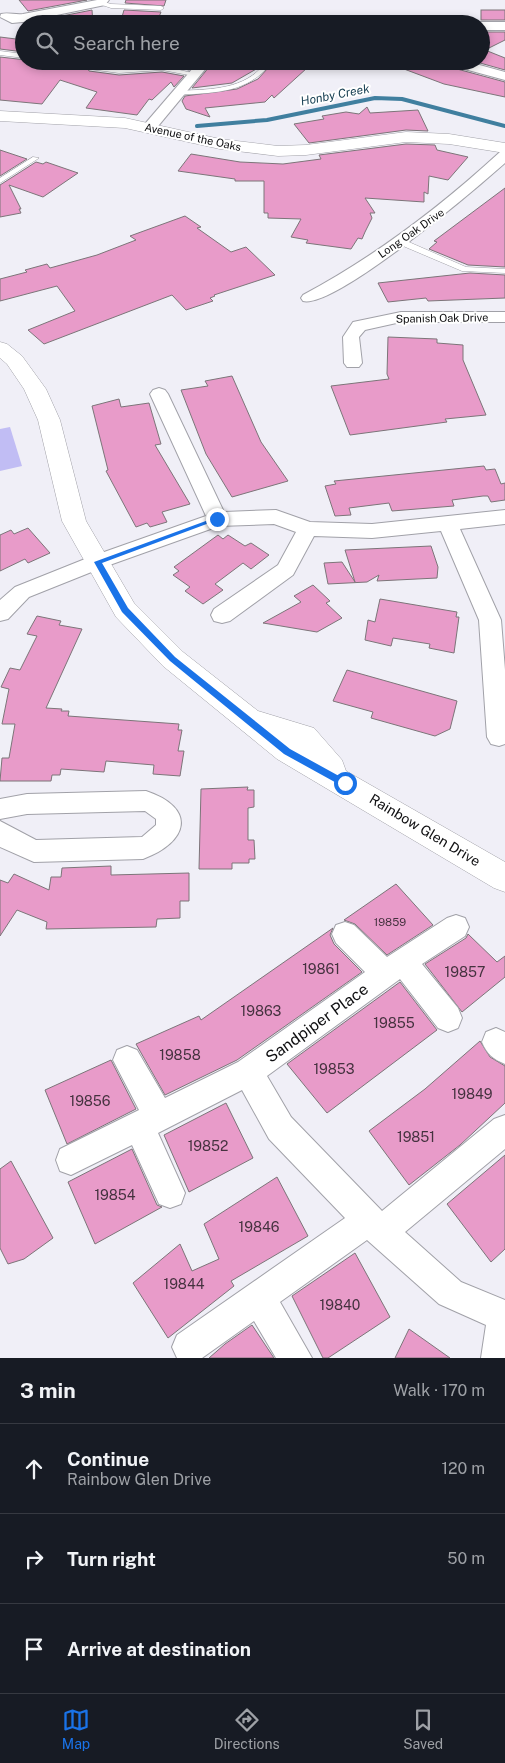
<!DOCTYPE html>
<html lang="en">
<head>
<meta charset="utf-8">
<style>
	:root { --surface:#171b24; --page:#20242c; --text:#f1f3f6; --muted:#9ea1a6; --line:#363941; --accent:#1a73e8 }
	body { margin:0; font-family:"Public Sans",sans-serif; background:var(--page); color:var(--text) }
	.stop { position:absolute; width:15px; height:15px; margin:-11px; border:4px solid #1a73e8; border-radius:50%; background:#fff }
	.stop.end { background:#1a73e8; border-color:#fff; box-shadow:0 1px 5px #0008 }
	.list { margin:0; padding:0; list-style:none }
	h2 { display:flex; justify-content:space-between; align-items:center; height:65px; margin:0; padding:0 20px; font-size:21px }
	h2 small { font-size:16px; font-weight:400; color:var(--muted) }
	.list li { display:grid; grid-template-columns:32px 1fr auto; gap:15px; align-items:center; box-sizing:border-box; height:90px; padding:0 20px; border-top:1px solid var(--line) }
	.list b { display:block; font-size:19px; white-space:nowrap }
	.list p { margin:0; font-size:16px; white-space:nowrap; color:var(--muted) }
	.list em { font-size:16px; font-style:normal; color:var(--muted) }
	.icon { flex:none; width:28px; height:28px; fill:none; stroke:currentColor; stroke-width:2; stroke-linecap:round; stroke-linejoin:round }
	.map { position:relative; flex:none; width:505px; height:1358px; overflow:hidden }
	.search { position:absolute; background:var(--surface); box-shadow:0 2px 8px #0003; left:15px; right:15px; top:15px; height:55px; display:flex; align-items:center; gap:12px; box-sizing:border-box; padding:0 18px; border-radius:28px; color:var(--muted); font-size:19px }
	.sheet { height:335px; background:var(--surface) }
	nav { display:flex; justify-content:space-around; align-items:center; box-sizing:border-box; height:70px; border-top:1px solid var(--line); background:var(--surface); font-size:14px; color:var(--muted) }
	nav a { display:grid; justify-items:center; gap:2px }
	nav .on { color:var(--accent) }
	.map>svg:first-child { display:block }
</style>
</head>
<body>
<div class="map">
<svg width="505" height="1358" viewBox="0 0 505 1358">
	<rect width="100%" height="100%" fill="#f0eff7"/>
	<polygon fill="#c1bdf4" points="10,427 22,466 0,471 0,429"/>
	<g fill="none" stroke-linecap="round" stroke-linejoin="round">
		<polyline stroke="#407f9f" stroke-width="4" points="197,126 267,120 375,98 402,99 505,126"/>
	</g>
	<g fill="#e89bc9" stroke="#7c7579">
		<polygon points="19,0 87,0 28,11"/>
		<polygon points="126,0 166,0 164,6 125,3"/>
		<polygon points="92,10 93,24 39,24 37,21"/>
		<polygon points="124,10 161,12 156,24 120,24"/>
		<rect x="481" y="10" width="24" height="10"/>
		<polygon points="481,32 505,32 505,40 485,50 505,58 505,70 473,61 481,61"/>
		<polygon points="0,37 24,40 24,52 0,49"/>
		<polygon points="0,57 87,67 89,71 119,75 162,72 184,76 174,87 171,82 152,100 149,99 137,115 86,108 97,92 60,80 42,104 0,100"/>
		<polygon points="90,61 196,61 189,70 162,64 119,67 95,65"/>
		<polygon points="214,61 254,61 255,68 258,68 232,83 192,88"/>
		<polygon points="388,61 442,61 446,66 505,82 505,97 444,84 388,63"/>
		<polygon points="268,68 307,68 274,98 272,95 265,102 205,108 210,117 186,109 182,101 185,96 237,89 258,79"/>
		<polygon points="367,107 370,113 418,110 428,131 406,130 309,143 294,124 324,119 322,116 346,112 359,114"/>
		<polygon points="406,144 435,145 437,150 468,157 448,180 429,176 428,194 424,192 424,202 365,198 375,213 370,213 372,218 365,232 362,239 358,238 351,249 306,243 308,240 291,237 301,219 268,218 268,213 264,213 264,181 235,181 235,179 178,171 191,154 240,162 283,164 321,159 319,155"/>
		<polygon points="0,150 27,159 0,176"/>
		<polygon points="36,162 43,164 46,162 78,173 43,197 9,185 21,209 19,209 21,213 0,217 0,185"/>
		<polygon points="505,188 505,267 468,265 429,249 437,242 434,241"/>
		<polygon points="185,216 201,227 197,228 231,252 246,247 275,275 214,295 215,296 210,298 213,301 186,310 172,295 44,344 28,330 75,311 57,286 0,301 0,279 27,272 25,270 47,264 50,268 97,255 136,240 130,236"/>
		<polygon points="470,273 505,275 505,298 428,301 426,298 388,302 378,283"/>
		<polygon points="388,337 437,339 437,343 463,345 463,360 486,415 445,419 447,422 350,435 331,386 389,379 387,374"/>
		<polygon points="232,376 261,442 288,481 232,497 206,454 181,390 208,386 205,381"/>
		<polygon points="119,399 121,407 149,403 161,444 155,445 190,504 162,512 167,522 150,527 147,523 136,527 106,471 108,470 92,406"/>
		<polygon points="484,466 486,470 495,469 501,484 505,483 505,500 491,502 488,496 483,496 452,500 454,506 392,511 389,503 349,508 351,515 335,516 325,486 336,484 334,481"/>
		<polygon points="28,528 50,553 28,563 25,559 0,571 0,535 11,530 14,534"/>
		<polygon points="218,535 223,539 228,535 245,546 251,543 269,555 251,569 243,563 215,584 223,590 203,604 185,591 190,587 173,575 179,571 174,567"/>
		<polygon points="431,546 438,567 437,578 377,581 379,575 367,582 328,584 324,563 342,562 355,582 345,550"/>
		<polygon points="313,585 330,601 326,603 342,618 317,632 263,623 301,602 294,596"/>
		<polygon points="380,599 457,612 456,617 459,617 454,653 429,648 430,644 393,638 391,646 365,640 368,620 375,622"/>
		<polygon points="37,616 61,621 59,625 82,629 46,708 62,709 61,711 69,711 68,716 179,724 178,730 182,730 178,751 184,751 180,776 153,774 154,765 106,761 104,772 61,769 60,775 52,775 51,781 0,781 2,758 9,758 15,724 2,724 9,689 1,687 10,668 20,670 37,636 27,634"/>
		<polygon points="347,670 457,701 450,729 435,736 371,718 373,712 333,701"/>
		<polygon points="248,787 247,790 254,790 254,807 248,808 248,840 254,840 255,859 249,859 249,863 232,863 232,869 199,869 201,789"/>
		<polygon points="111,866 111,875 189,873 189,901 180,901 180,918 157,919 156,927 46,929 47,922 17,910 0,936 0,880 8,883 14,874 49,890 51,877 61,877 62,868"/>
		<polygon points="396,884 433,925 387,955 355,924 344,920"/>
		<polygon points="333,928 330,935 334,944 362,972 237,1060 165,1095 136,1044 199,1016 201,1020"/>
		<polygon points="468,934 497,962 505,956 505,977 462,1012 425,964 466,938"/>
		<polygon points="400,982 437,1030 327,1113 287,1064"/>
		<polygon points="480,1041 490,1057 505,1066 505,1103 460,1145 409,1185 369,1131 425,1089"/>
		<polygon points="111,1060 136,1109 67,1144 45,1090"/>
		<polygon points="226,1103 253,1158 189,1192 164,1135"/>
		<polygon points="132,1149 157,1205 162,1207 95,1244 68,1182"/>
		<polygon points="505,1155 505,1249 491,1262 447,1204"/>
		<polygon points="11,1161 53,1238 24,1259 8,1264 0,1248 0,1169"/>
		<polygon points="277,1177 308,1236 231,1281 234,1286 168,1338 133,1283 180,1244 192,1271 219,1259 204,1224"/>
		<polygon points="355,1253 390,1317 328,1358 323,1358 292,1296"/>
		<polygon points="252,1325 274,1358 209,1358 225,1344"/>
		<polygon points="409,1329 450,1358 395,1358"/>
	</g>
	<g fill="none" stroke-linecap="round" stroke-linejoin="round">
		<defs>
			<g id="lane">
				<polygon points="101,1 111,4 161,6 164,8 161,10 111,8 99,4"/>
				<polygon points="0,51 24,54 24,58 0,55"/>
				<path d="M260,61h6v8c-23,25 -57,24 -89,26l-3,-2 3,-2c29,-2 62,0 84,-23z"/>
				<polygon points="91,66 119,69 162,66 197,74 194,76 162,70 119,73 89,69 89,67"/>
				<polygon points="33,157 39,158 0,183 0,178"/>
				<polygon points="396,239 402,239 466,267 505,269 505,273 462,271 396,243"/>
			</g>
			<g id="street">
				<path d="M97,0h12l-4,5 -82,17 -11,1 -12,-6 1,-3c7,-2 14,1 22,0z"/>
				<polygon points="481,22 505,22 505,30 481,30 481,24 477,24"/>
				<polygon points="199,61 212,61 154,131 144,131 142,128 144,125"/>
				<polygon points="444,61 465,61 505,72 505,80 446,64"/>
				<path d="M505,151v12c-28,25 -170,146 -202,138l-2,-3 2,-3c73,-39 137,-88 197,-143z"/>
				<polygon points="401,312 505,312 505,322 401,322 365,330 359,337 362,363 359,367 347,367 344,363 343,337 353,322"/>
				<polygon points="159,388 165,390 168,394 224,512 276,510 310,522 372,524 505,510 505,524 460,529 501,620 505,670 505,744 499,746 491,744 487,737 479,620 441,531 372,538 314,536 293,575 230,621 222,623 214,621 211,615 214,609 278,565 296,532 274,524 219,526 104,567 29,597 8,619 0,621 0,600 15,587 90,557 206,516 150,394 153,390"/>
				<path d="M146,791c51,17 43,51 -3,68l-109,3 -34,-15v-26l36,19 106,-3 14,-12v-6l-11,-8 -118,3 -27,5v-20l27,-5z"/>
				<polygon points="456,915 465,918 469,927 465,936 422,964 458,1008 462,1018 458,1028 448,1032 438,1028 400,979 267,1076 291,1117 382,1211 494,1119 505,1115 505,1149 405,1232 461,1282 505,1300 505,1358 481,1358 486,1325 439,1304 367,1240 280,1302 312,1358 276,1358 254,1321 202,1358 177,1358 172,1347 177,1335 345,1218 269,1139 242,1090 158,1133 185,1193 181,1204 170,1208 159,1204 132,1145 71,1175 60,1171 56,1160 60,1149 139,1110 113,1060 117,1050 127,1046 137,1050 165,1098 238,1062 365,972 336,943 332,934 336,925 345,922 354,925 387,957 447,918"/>
				<path d="M496,1028l9,4v32c-12,-5 -18,-10 -23,-22l4,-10z"/>
			</g>
			<g id="secondary">
				<polygon points="0,111 125,118 220,139 278,146 306,145 406,132 449,134 505,143 505,153 449,144 406,142 306,155 278,156 220,149 125,128 0,121"/>
				<polygon points="0,342 7,344 22,356 46,389 60,420 86,521 134,603 183,652 258,711 314,728 342,760 346,771 505,862 505,892 494,888 277,759 163,666 116,617 62,521 38,420 24,389 7,364 0,358"/>
			</g>
		</defs>
		<use href="#lane" stroke="#a1a1a8" stroke-width="1"/>
		<use href="#street" stroke="#a1a1a8" stroke-width="2"/>
		<use href="#secondary" stroke="#a1a1a8" stroke-width="1"/>
		<use href="#lane" fill="#fff" fill-rule="evenodd"/>
		<use href="#street" fill="#fff" fill-rule="evenodd"/>
		<use href="#secondary" fill="#fff" fill-rule="evenodd"/>
	</g>
	<polygon fill="#1a73e8" points="214,518 220,519 102,563 128,608 175,657 290,749 348,781 348,786 342,786 284,754 170,661 122,612 94,562"/>
	<g text-anchor="middle" dominant-baseline="central" stroke-width="4" stroke-linejoin="round" paint-order="stroke">
		<g font-size="11" fill="#0f0f11" stroke="#fff">
			<text transform="translate(193 137) rotate(12)">Avenue of the Oaks</text>
			<text transform="translate(411 233) rotate(-35)">Long Oak Drive</text>
			<text transform="translate(442 318) rotate(-1)">Spanish Oak Drive</text>
		</g>
		<g font-size="11" fill="#45323f">
			<text x="390" y="922">19859</text>
		</g>
		<g font-size="12" font-style="italic" fill="#1c4356" stroke="#fff">
			<text transform="translate(335 95) rotate(-11)">Honby Creek</text>
		</g>
		<g font-size="14" fill="#0f0f11" stroke="#fff">
			<text transform="translate(425 830) rotate(31)">Rainbow Glen Drive</text>
		</g>
		<g font-size="14" fill="#45323f">
			<text x="321" y="969">19861</text>
			<text x="465" y="972">19857</text>
			<text x="261" y="1011">19863</text>
			<text x="394" y="1023">19855</text>
			<text x="180" y="1055">19858</text>
			<text x="334" y="1069">19853</text>
			<text x="472" y="1094">19849</text>
			<text x="90" y="1101">19856</text>
			<text x="416" y="1137">19851</text>
			<text x="208" y="1146">19852</text>
			<text x="115" y="1195">19854</text>
			<text x="259" y="1227">19846</text>
			<text x="184" y="1284">19844</text>
			<text x="340" y="1305">19840</text>
		</g>
		<g font-size="16" fill="#0f0f11" stroke="#fff">
			<text transform="translate(317 1023) rotate(-36)">Sandpiper Place</text>
		</g>
	</g>
</svg>
<div class="stop" style="left:345px;top:783px"></div>
<div class="stop end" style="left:217px;top:519px"></div>
<div class="search"><svg class="icon" aria-label="search" viewBox="0 0 24 24"><circle cx="10" cy="10" r="6"/><path d="M15 15l6 6"/></svg>Search here</div>
</div>
<section class="sheet">
<h2>3 min<small>Walk · 170 m</small></h2>
<ul class="list">
<li><svg class="icon" aria-label="ahead" viewBox="0 0 24 24"><path d="M12 20V5M6 11l6-6 6 6"/></svg><div><b>Continue</b><p>Rainbow Glen Drive</p></div><em>120 m</em></li>
<li><svg class="icon" aria-label="right" viewBox="0 0 24 24"><path d="M7 20v-9h11M14 6l5 5-5 5"/></svg><div><b>Turn right</b></div><em>50 m</em></li>
<li><svg class="icon" aria-label="arrive" viewBox="0 0 24 24"><path d="M6 21V4h12l-3 4 3 4H6"/></svg><div><b>Arrive at destination</b></div></li>
</ul>
</section>
<nav>
<a class="on"><svg class="icon" aria-label="map" viewBox="0 0 24 24"><path d="M3 6l6-2 6 2 6-2v14l-6 2-6-2-6 2zM9 4v14M15 6v14"/></svg>Map</a>
<a><svg class="icon" aria-label="directions" viewBox="0 0 24 24"><path d="M12 3l9 9-9 9-9-9zM9 14v-3h6M13 9l2 2-2 2"/></svg>Directions</a>
<a><svg class="icon" aria-label="saved" viewBox="0 0 24 24"><path d="M7 4h10v16l-5-4-5 4z"/></svg>Saved</a>
</nav>
</body>
</html>
